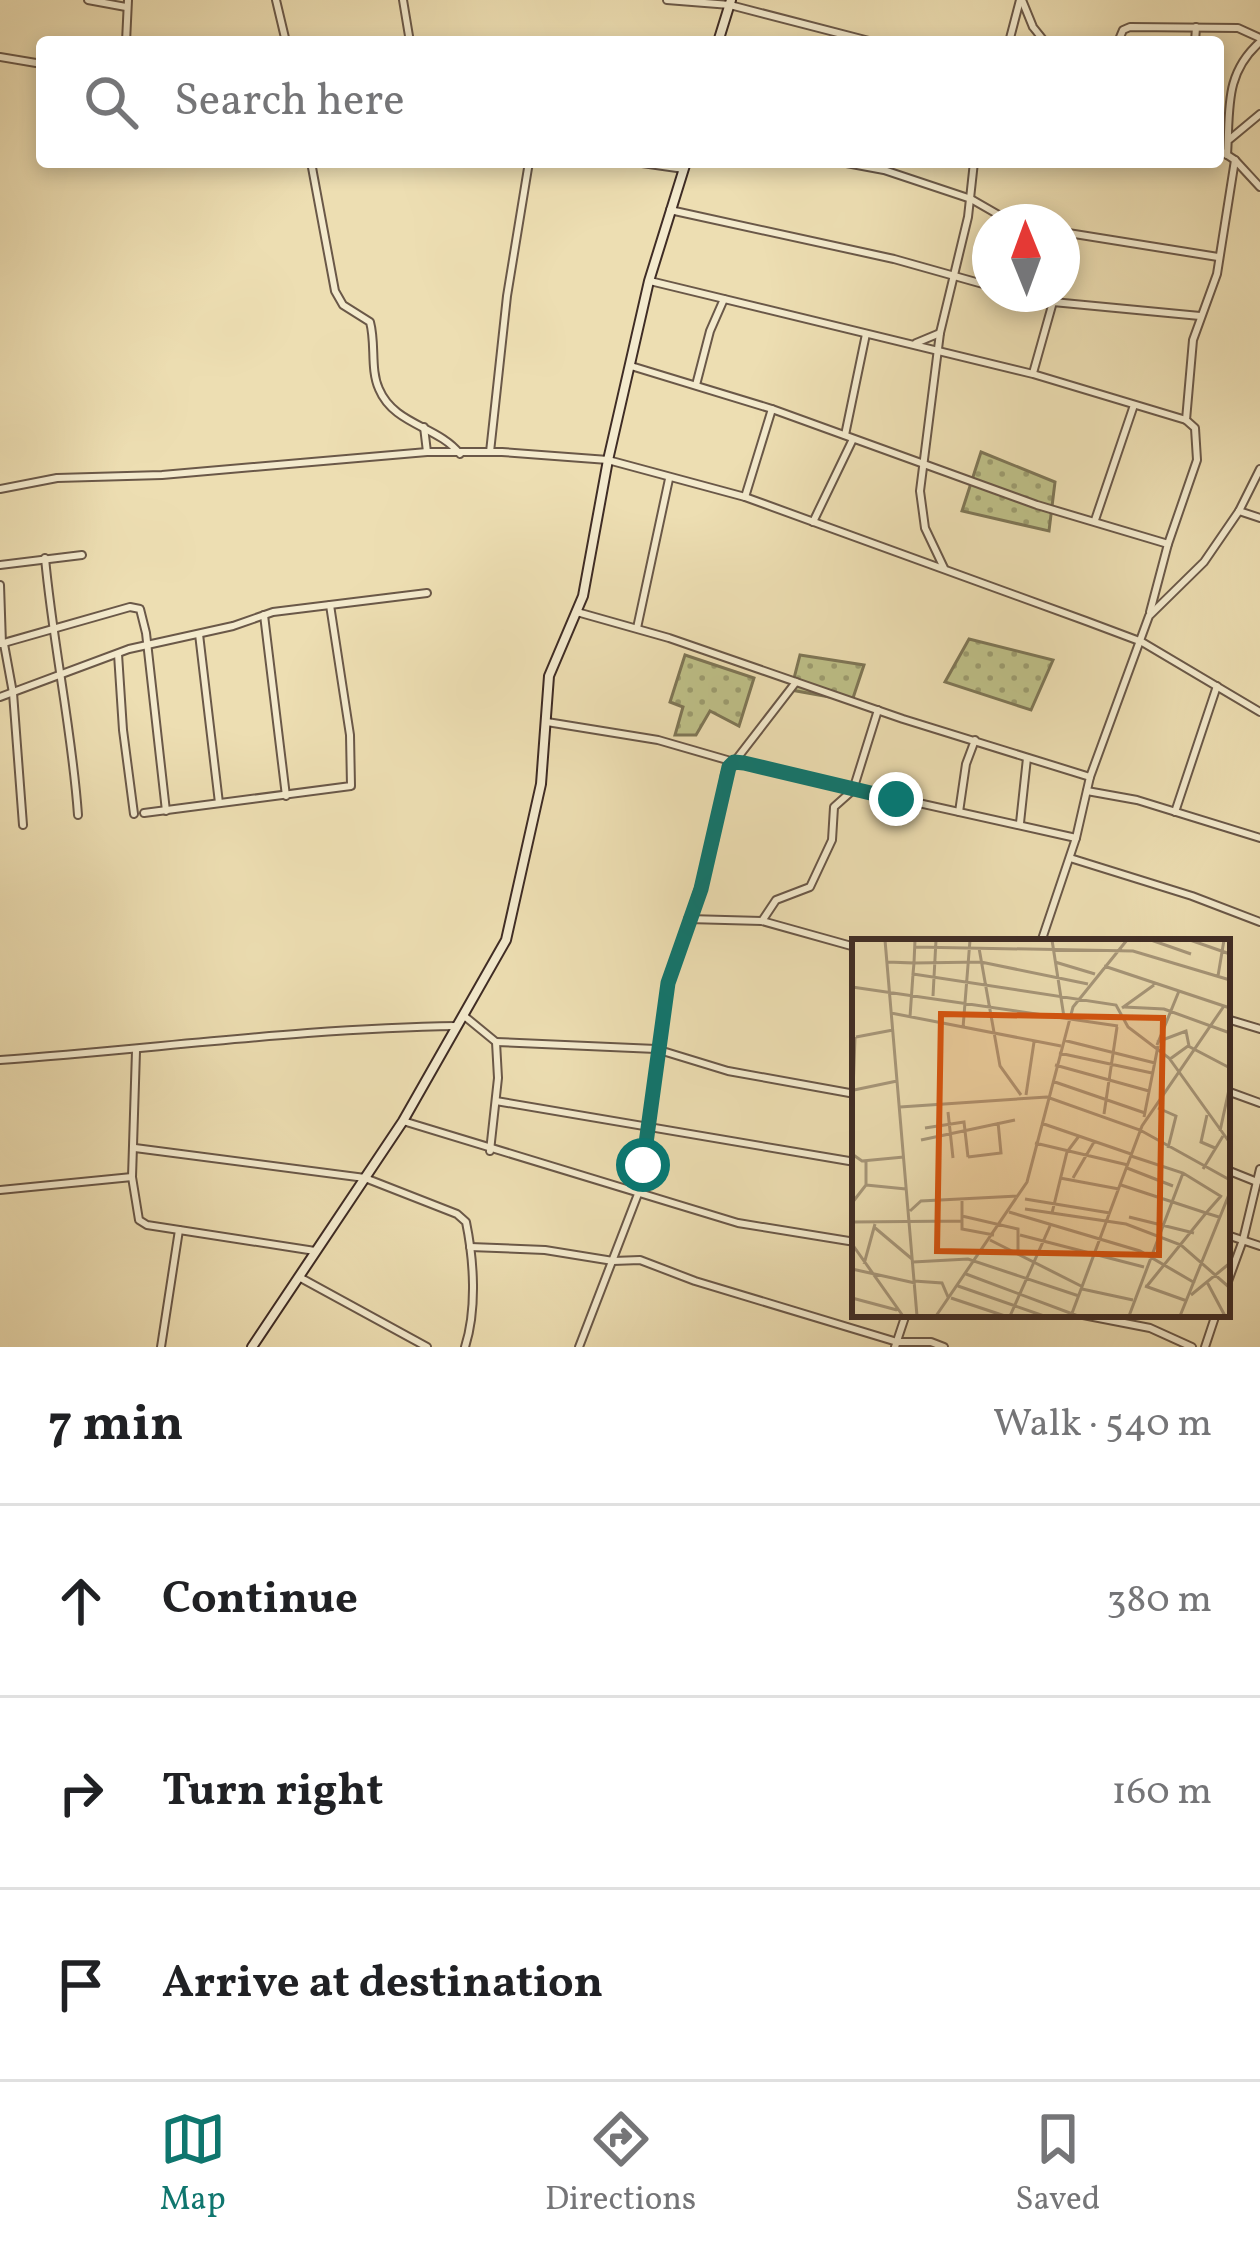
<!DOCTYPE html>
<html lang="en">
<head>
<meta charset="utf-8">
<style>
	:root { --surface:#fff; --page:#f6f6f6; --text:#202124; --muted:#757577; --line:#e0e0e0; --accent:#0f766e }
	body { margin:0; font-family:Vollkorn,serif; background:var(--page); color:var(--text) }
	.compass { position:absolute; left:972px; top:204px; width:108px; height:108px; border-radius:50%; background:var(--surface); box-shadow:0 6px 18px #0003; rotate:359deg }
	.stop { position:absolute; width:36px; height:36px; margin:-27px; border:9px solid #0f766e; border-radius:50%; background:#fff }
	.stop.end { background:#0f766e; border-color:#fff; box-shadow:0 3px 12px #0008 }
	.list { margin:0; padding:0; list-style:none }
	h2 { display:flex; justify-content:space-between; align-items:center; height:156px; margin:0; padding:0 48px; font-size:51px }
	h2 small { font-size:39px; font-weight:400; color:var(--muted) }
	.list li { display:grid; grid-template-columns:78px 1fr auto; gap:36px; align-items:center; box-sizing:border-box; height:192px; padding:0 48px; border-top:3px solid var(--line) }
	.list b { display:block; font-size:45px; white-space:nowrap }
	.list em { font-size:39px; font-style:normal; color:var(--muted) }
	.icon { flex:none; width:66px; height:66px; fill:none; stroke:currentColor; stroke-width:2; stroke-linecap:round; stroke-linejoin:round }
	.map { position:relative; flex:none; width:1260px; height:1347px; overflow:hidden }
	.search { position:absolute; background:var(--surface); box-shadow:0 6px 18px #0003; left:36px; right:36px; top:36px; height:132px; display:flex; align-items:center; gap:30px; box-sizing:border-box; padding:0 42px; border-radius:12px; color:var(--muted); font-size:45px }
	.sheet { height:732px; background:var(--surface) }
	nav { display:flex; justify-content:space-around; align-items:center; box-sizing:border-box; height:168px; border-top:3px solid var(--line); background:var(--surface); font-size:33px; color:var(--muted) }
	nav a { display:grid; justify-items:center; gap:6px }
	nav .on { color:var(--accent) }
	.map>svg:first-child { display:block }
</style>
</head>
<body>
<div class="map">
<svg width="1260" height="1347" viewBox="0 0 1260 1347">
	<defs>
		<pattern id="grass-dots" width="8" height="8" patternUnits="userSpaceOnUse" patternTransform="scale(3)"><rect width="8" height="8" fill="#bec088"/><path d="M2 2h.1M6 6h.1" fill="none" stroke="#9c9c6f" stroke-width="1.8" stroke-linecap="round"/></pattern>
	</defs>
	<rect width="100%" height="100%" fill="#eddeb2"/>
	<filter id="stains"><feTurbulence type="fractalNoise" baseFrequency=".00167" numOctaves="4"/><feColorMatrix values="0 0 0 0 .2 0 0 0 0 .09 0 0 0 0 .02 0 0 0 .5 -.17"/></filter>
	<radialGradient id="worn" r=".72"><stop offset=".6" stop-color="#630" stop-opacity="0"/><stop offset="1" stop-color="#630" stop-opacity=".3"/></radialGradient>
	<g fill="url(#grass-dots)" stroke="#7e7656" stroke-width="3">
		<polygon points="981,452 1055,482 1049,531 962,511"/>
		<polygon points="969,639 1053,660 1031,710 945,682"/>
		<polygon points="685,655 754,678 739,726 710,711 696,735 675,735 683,707 670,702"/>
		<polygon points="800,655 864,665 852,701 791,690"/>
	</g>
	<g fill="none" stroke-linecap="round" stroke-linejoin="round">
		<defs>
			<g id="street">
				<polyline points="88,0 126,7"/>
				<polyline points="276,0 286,42"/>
				<polyline points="403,0 410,42"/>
				<polyline points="667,0 730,5 873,42"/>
				<polyline points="1022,0 1033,27 1045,42"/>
				<polyline points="126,42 128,0"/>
				<polyline points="1009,42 1020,0"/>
				<polyline points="1118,42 1123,30 1130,27 1238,28 1260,38"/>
				<polyline points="1195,42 1196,27"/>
				<polyline points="0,57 42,64"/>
				<polyline points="1230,139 1260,114"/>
				<polyline points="1218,149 1235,160 1260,187"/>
				<path d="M1227,155c3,-46 -3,-81 33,-113"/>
				<path d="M311,162l24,129 8,14 27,17c6,22 0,47 9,67 15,36 59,37 81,65"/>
				<polyline points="635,162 684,169"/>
				<polyline points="841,162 884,170 971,199 1011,222"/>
				<polyline points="670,210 894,259 990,286"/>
				<polyline points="1062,232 1218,257"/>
				<polyline points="650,281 1033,374 1186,420"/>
				<polyline points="1025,294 1053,302 1200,316"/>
				<polyline points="916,343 940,333"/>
				<polyline points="631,366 772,409 1037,505 1168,544"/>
				<polyline points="1033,373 1053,302"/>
				<polyline points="696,385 710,331 724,299"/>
				<polyline points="424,427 427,452"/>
				<polyline points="845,435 866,334"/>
				<polyline points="490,452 507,296 529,162"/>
				<polyline points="0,489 57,478 162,475 427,452 502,452 608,460 745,497 1086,621 1142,642 1260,712"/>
				<polyline points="745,497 772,409"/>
				<polyline points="1239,511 1260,518"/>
				<polyline points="1095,520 1134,405"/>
				<polyline points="813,522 853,439"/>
				<path d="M45,558c8,87 27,171 33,257"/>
				<polyline points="0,565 82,555"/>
				<polyline points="944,568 925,528 920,491 940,333 968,217 974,162"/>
				<polyline points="0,585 2,644"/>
				<polyline points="577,612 669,638 903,719 1090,777"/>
				<polyline points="1150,612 1168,544 1197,460 1195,428 1186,420 1193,340 1217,274 1235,160"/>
				<polyline points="264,615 286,796"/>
				<polyline points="637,628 669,479"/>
				<polyline points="199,634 219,803"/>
				<polyline points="0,644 130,607 140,609 146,633 166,811"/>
				<polyline points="4,644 13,693 23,825"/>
				<polyline points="118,654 123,730 134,814"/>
				<polyline points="0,697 129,649 233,626 273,612 427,593"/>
				<polyline points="547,722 658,740 734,762 1076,838"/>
				<polyline points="1087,791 1137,800 1260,838"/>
				<polyline points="959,812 966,764 975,740"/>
				<polyline points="1175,812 1217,686"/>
				<polyline points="144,813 351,786 350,735 330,605"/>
				<polyline points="1020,823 1027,758"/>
				<polyline points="1070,858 1192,896 1260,922"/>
				<polyline points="688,919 762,921 855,947"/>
				<polyline points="762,921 776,900 810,887 832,840 834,807 853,790 878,710"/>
				<polyline points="1041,942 1076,838 1090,777 1149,616 1204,562 1239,511 1260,469"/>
				<polyline points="463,1015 496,1042 498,1078 490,1151"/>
				<polyline points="1227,1019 1260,1029"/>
				<polyline points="496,1042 656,1049 728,1071 855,1094"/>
				<polyline points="136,1051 132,1177 139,1220 147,1225 315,1251"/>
				<path d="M0,1060c153,-11 304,-32 457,-34"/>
				<polyline points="1227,1091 1260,1103"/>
				<polyline points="496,1101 855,1162"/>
				<polyline points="403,1121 738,1223 855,1242"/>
				<path d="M135,1148l230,30 92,36 9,8c8,39 11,87 -1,125"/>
				<polyline points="1227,1170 1257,1182"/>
				<polyline points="0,1190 132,1177"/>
				<polyline points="1227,1235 1260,1246"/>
				<polyline points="470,1247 545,1250 613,1261 640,1260 695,1281 897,1342 931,1342 944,1347"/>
				<polyline points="299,1277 427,1347"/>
				<polyline points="1227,1284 1243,1240 1260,1169"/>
				<polyline points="1078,1314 1150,1328 1192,1347"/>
				<polyline points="161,1347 179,1230"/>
				<polyline points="579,1347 638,1194 668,983 714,842 725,774 796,682"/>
				<polyline points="895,1347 906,1314"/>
				<polyline points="1205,1347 1216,1314"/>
			</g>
			<g id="secondary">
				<polyline points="718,42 731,0"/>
				<polyline points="252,1347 403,1121 506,940 541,784 549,676 583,596 608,460 649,281 686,162"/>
			</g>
		</defs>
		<use href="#street" stroke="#6a5848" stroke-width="10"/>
		<use href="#secondary" stroke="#3f2c25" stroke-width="12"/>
		<use href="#street" stroke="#f3eacd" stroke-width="6"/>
		<use href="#secondary" stroke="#f3eacd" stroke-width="8"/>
	</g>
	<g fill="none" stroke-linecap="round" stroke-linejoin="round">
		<polyline stroke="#0f766e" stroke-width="15" points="643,1165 668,983 701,889 729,767 734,762 744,763 896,799"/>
	</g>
	<g transform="translate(852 939)">
		<rect width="378" height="378" fill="#eddeb2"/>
		<path fill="none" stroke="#a7977a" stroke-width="3" d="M33,1l32,376M63,1l-1,23 67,-1 107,22M200,1l12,77M299,1l40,14M338,1l40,14M63,8l218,4 97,29M127,9l21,118 21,29M35,23l27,1 -1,11 203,31 12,22 41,31 61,85M203,23l40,12M252,27l126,42M366,37l6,-36M0,48l266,39M81,57l3,-56M272,68l40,2 66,24M270,69l32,-23M39,74l170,33M58,78l3,-43M111,89l7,-88M4,98l37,-7M211,101l92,23M305,103l29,-11 3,15M305,106l22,-54M207,114l93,20M318,120l18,-13 42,22M203,126l94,26M200,142l93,32M2,151l43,-9M1,152l2,-54M0,155v44M174,156l8,-53M48,168l147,-10 93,33 90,50M306,169l18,8 -8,32M96,173l5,46M252,175l13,-87M355,176l-6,27 14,6M292,178l14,-71M189,184l90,31M73,189l39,-6 4,35M368,192l10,-46M69,201l94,-20M183,204l93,22M0,215l10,7 42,-4M279,217l52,17 39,24M116,218l33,-4 -3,-31M275,229l46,18M351,230l20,-33M208,239l59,11M221,239l21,-36M14,246l40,4M269,246l85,28 15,-17M110,260v30l32,6M173,260l85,14M0,264l14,-18v-25M173,270l101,15 55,21 49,43M58,272l11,-10 97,-5M157,273l131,39 55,32M200,274l15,-61 12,-16M110,277l56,13v26M277,278l65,16M0,283l109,-1M22,288l38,32M168,296l124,32M138,301l93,47M0,305l51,72M61,323l55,-3 111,37M12,325l11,-40M0,330l63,14M114,335l112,42M62,342l28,2 6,14M355,343l18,34M106,347l86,30M293,347l42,15M295,347l59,-73 13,4M230,350l51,11M339,356l39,-32M0,359l45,12M99,359l54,18M84,377l91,-134 46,-175 54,-67M158,377l40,-90M219,377l71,-190 82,-120M277,377l54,-143M328,377l50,-124"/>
		<path fill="#d7540e" fill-opacity="0.15" stroke="#d7540e" stroke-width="6" d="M89,75l222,4 -4,237 -222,-4z"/>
		<rect width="378" height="378" fill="none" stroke="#3f2c25" stroke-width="6"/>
	</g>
	<rect width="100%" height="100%" filter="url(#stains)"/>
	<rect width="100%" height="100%" fill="url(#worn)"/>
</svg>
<svg class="compass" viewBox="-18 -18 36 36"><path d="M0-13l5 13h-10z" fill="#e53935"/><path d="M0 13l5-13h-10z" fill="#757577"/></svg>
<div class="stop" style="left:643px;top:1165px"></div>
<div class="stop end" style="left:896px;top:799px"></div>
<div class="search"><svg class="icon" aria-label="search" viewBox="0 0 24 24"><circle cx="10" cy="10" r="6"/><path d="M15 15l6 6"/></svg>Search here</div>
</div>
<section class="sheet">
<h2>7 min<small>Walk · 540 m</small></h2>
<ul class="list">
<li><svg class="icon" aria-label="ahead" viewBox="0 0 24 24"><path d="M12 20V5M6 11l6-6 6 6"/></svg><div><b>Continue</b></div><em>380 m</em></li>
<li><svg class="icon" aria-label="right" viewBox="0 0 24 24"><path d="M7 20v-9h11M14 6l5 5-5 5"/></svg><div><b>Turn right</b></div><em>160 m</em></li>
<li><svg class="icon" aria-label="arrive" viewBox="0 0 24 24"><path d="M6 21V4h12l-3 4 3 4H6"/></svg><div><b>Arrive at destination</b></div></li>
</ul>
</section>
<nav>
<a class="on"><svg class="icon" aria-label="map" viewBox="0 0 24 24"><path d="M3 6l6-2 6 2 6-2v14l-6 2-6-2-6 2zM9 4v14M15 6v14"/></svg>Map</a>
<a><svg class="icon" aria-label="directions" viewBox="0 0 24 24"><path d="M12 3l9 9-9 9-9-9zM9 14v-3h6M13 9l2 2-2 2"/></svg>Directions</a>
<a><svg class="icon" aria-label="saved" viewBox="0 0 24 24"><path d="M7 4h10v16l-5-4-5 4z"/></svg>Saved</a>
</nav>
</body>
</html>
